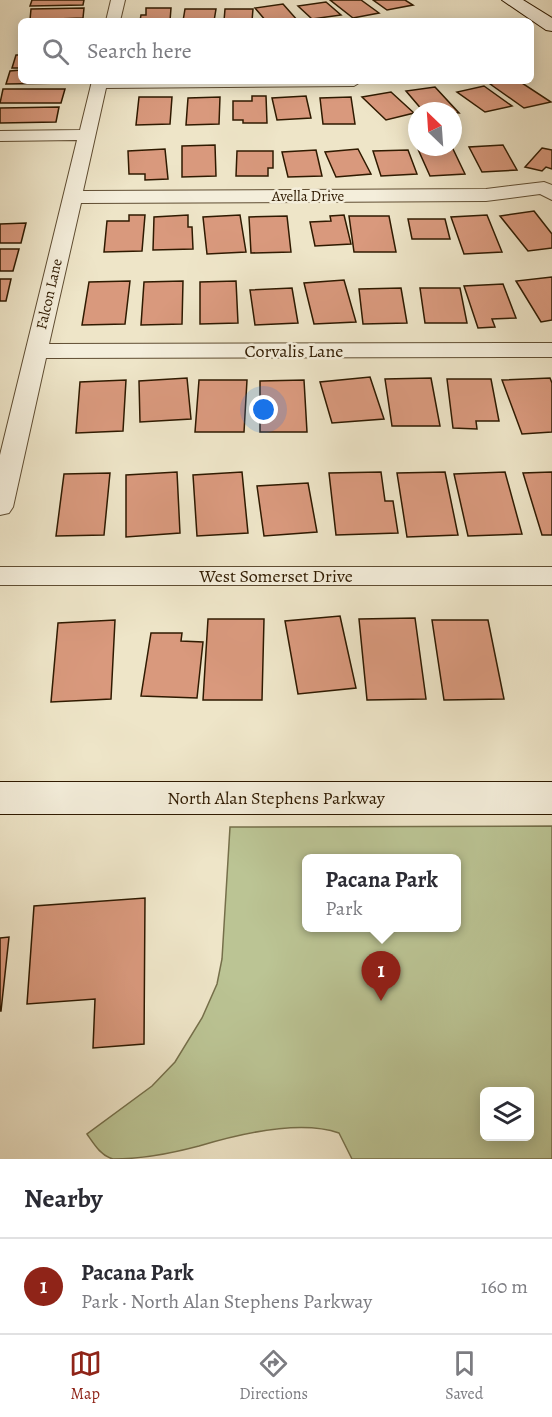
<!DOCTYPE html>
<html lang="en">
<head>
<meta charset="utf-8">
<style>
	:root { --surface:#fff; --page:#f2f2f3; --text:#2b2b33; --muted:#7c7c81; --line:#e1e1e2; --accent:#8f2418 }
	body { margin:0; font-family:Alegreya,serif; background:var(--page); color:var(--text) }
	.controls { position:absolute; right:18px; bottom:18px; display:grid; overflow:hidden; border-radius:9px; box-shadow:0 3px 15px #0003 }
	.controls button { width:54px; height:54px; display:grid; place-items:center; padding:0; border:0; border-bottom:2px solid var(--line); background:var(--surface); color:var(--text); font:30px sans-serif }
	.compass { position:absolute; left:408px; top:102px; width:54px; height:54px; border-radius:50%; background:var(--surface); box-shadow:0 3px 15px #0003; rotate:335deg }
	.you { position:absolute; left:264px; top:410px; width:21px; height:21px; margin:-15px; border:4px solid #fff; border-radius:50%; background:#1a73e8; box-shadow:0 0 0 9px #1a73e833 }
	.badge { display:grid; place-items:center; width:39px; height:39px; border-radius:50%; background:var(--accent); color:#fff; font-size:20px; font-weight:700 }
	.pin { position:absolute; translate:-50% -50px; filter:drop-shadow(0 2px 3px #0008) }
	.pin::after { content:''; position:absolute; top:32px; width:21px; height:18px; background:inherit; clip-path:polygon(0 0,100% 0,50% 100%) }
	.popup { position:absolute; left:302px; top:854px; width:159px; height:78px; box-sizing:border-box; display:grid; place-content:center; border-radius:9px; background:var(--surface); filter:drop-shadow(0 2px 4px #0005); font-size:20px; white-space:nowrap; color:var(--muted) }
	.popup b { font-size:22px; color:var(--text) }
	.popup::after { content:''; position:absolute; left:50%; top:100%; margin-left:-12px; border:12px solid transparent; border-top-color:var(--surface) }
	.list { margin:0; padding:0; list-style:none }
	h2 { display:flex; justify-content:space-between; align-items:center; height:78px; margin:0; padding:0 24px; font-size:26px }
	h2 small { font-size:20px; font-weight:400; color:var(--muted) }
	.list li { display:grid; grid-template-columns:39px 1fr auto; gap:18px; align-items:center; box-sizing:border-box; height:96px; padding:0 24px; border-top:2px solid var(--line) }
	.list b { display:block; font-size:22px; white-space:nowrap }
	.list p { margin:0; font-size:20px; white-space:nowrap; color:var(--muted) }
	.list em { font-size:20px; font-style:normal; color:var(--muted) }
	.icon { flex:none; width:33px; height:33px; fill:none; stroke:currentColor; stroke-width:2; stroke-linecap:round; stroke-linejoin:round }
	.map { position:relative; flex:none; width:552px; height:1159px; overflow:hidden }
	.search { position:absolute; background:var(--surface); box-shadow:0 3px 15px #0003; left:18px; right:18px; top:18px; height:66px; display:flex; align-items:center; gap:15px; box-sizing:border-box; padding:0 21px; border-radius:9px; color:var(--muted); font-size:22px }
	.sheet { height:174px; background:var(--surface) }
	nav { display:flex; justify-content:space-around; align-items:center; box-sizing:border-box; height:84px; border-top:2px solid var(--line); background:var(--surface); font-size:16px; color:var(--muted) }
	nav a { display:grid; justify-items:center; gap:3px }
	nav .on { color:var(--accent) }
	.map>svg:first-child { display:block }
</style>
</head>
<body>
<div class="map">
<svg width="552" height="1159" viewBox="0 0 552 1159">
	<rect width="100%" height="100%" fill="#eee5c8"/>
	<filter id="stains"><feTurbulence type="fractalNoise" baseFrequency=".00333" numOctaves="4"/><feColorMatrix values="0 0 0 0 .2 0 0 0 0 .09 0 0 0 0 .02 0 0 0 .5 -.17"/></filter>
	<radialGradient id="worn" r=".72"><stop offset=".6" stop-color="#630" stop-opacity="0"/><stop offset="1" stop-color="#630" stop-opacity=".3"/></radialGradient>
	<path fill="#bbc494" stroke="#756f4a" stroke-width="1.5" fill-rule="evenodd" d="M552,826v333h-200l-13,-26c-40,-14 -100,1 -140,13 -26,7 -58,13 -86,13 -12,-3 -19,-15 -26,-25l65,-48 23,-24 27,-44 15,-34 5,-25 8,-132zM306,858h150v70h-150zM484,1092h46v44h-46z"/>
	<g fill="#d9997d" stroke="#2f1a00" stroke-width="1.5">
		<polygon points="32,0 84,0 83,5 30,6"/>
		<polygon points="330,0 361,0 379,13 353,18"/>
		<polygon points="373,0 405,0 413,5 387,10"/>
		<polygon points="326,2 341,15 312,19 298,6"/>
		<polygon points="283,4 298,21 266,21 255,8"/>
		<polygon points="84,8 83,18 30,20 31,9"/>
		<polygon points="146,8 171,8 170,21 140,21 141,15 146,15"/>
		<polygon points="185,9 216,9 214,21 183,21"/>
		<polygon points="225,9 253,9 252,21 224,21"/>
		<polygon points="16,55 21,55 21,68 12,68"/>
		<polygon points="21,70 21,81 67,81 67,83 6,84 10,71"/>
		<polygon points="505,81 519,81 551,102 524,108 490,84"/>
		<polygon points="484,86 512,106 485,112 457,92"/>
		<polygon points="435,87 459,113 423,111 406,91"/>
		<polygon points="3,89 65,89 61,103 0,103"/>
		<polygon points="391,92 414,113 386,120 362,97"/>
		<polygon points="252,96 266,96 267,123 243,123 243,120 233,120 233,101 252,101"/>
		<polygon points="306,96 311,118 277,120 272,98"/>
		<polygon points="139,97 172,97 170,124 136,125"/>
		<polygon points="220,97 219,124 186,125 188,98"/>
		<polygon points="351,97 355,124 323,124 320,98"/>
		<polygon points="59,107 56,122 0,123 0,108"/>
		<polygon points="215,145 216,176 182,177 182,146"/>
		<polygon points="503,145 517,170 482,172 469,147"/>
		<polygon points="417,147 452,147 465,174 430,176"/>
		<polygon points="542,148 552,150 552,169 546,167 542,171 525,167"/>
		<polygon points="165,149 168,179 145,180 145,174 129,174 128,151"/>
		<polygon points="358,149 371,174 336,177 325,152"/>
		<polygon points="316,150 322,176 288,177 282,152"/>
		<polygon points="408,150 417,174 381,176 373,151"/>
		<polygon points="237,151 273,151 273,168 268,168 268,176 236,176"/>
		<polygon points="534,211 552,234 552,248 528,251 500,216"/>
		<polygon points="129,215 145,215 142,251 104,252 107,221 129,221"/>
		<polygon points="188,215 188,227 192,227 193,249 153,250 154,217"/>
		<polygon points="240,215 246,252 207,254 203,217"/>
		<polygon points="344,215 351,244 315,246 310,222 331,221 330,216"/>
		<polygon points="487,215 502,252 464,254 451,217"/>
		<polygon points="287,216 291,252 251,253 249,217"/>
		<polygon points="349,216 389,216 396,252 354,252"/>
		<polygon points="408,219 445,219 450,239 412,239"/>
		<polygon points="26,223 21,243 0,243 0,224"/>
		<polygon points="0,249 19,249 13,271 0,271"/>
		<polygon points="552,277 552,320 541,322 516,281"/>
		<polygon points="0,279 11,279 6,301 0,301"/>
		<polygon points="344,280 356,322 314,324 304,283"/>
		<polygon points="130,281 125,324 82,325 89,282"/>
		<polygon points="183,281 182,324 141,325 144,282"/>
		<polygon points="236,281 238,323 200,324 200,282"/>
		<polygon points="503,284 516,318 492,319 495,327 478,328 464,286"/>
		<polygon points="292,288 298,323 255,325 250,290"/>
		<polygon points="401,288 407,323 363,324 359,289"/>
		<polygon points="420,288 460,288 467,323 425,323"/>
		<polygon points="370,377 384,419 332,423 320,382"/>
		<polygon points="187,378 191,419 140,422 139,381"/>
		<polygon points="431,378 440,426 392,426 385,379"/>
		<polygon points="550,378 552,383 552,432 522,434 502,380"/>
		<polygon points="447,379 491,379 499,421 476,421 477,429 453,428"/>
		<polygon points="126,380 123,431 76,433 80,382"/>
		<polygon points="199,380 247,380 244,432 195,432"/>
		<polygon points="304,380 307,432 260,432 260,381"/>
		<polygon points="177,472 180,533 126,537 126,475"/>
		<polygon points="242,472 248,533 197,536 193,475"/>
		<polygon points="381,472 385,501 393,501 398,533 336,535 329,473"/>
		<polygon points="445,472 458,535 407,537 397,473"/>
		<polygon points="505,472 522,534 468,536 454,474"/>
		<polygon points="552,472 552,535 542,535 523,473"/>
		<polygon points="110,473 104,535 56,536 64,474"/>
		<polygon points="308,483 317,532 264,536 257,486"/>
		<polygon points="340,616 356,688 298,694 285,621"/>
		<polygon points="415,618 426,699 367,700 359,619"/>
		<polygon points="208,619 264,619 262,700 203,700"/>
		<polygon points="115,620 111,699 51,702 58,623"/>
		<polygon points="432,620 488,620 504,699 444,700"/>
		<polygon points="151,633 182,633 181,641 203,642 197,698 141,696"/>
		<polygon points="145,898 144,1044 93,1048 95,999 27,1004 34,906"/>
		<polygon points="9,937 1,1011 0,1011 0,938"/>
	</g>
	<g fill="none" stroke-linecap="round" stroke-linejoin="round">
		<defs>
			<g id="street">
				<polygon points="111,0 125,0 120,21 106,21"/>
				<polygon points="92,81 362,81 354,86 106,88 83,191 486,189 544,182 552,185 552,200 540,194 486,201 81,203 49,344 552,343 552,357 46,358 13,507 9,513 0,515 0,455 77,140 0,141 0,131 80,130"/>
				<rect x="0" y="567" width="552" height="18"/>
			</g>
			<g id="secondary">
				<polygon points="502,0 523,0 552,18 552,31 546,30"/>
				<rect x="0" y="782" width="552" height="32"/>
			</g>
		</defs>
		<use href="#street" stroke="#5f4d32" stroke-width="2"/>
		<use href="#secondary" stroke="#2f1a00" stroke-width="2"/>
		<use href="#street" fill="#f4eedb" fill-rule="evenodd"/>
		<use href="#secondary" fill="#f4eedb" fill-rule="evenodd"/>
	</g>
	<g text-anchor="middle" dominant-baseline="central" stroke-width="5" stroke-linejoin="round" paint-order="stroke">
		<g font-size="15" fill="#2f1a00" stroke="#f4eedb">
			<text x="308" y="196">Avella Drive</text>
			<text transform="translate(49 294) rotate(-77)">Falcon Lane</text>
		</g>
		<g font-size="18" fill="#2f1a00" stroke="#f4eedb">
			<text x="294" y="351">Corvalis Lane</text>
			<text x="276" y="576">West Somerset Drive</text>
			<text x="276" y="798">North Alan Stephens Parkway</text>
		</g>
	</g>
	<rect width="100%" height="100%" filter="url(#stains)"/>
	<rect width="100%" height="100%" fill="url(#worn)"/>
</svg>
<div class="controls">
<button><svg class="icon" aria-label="layers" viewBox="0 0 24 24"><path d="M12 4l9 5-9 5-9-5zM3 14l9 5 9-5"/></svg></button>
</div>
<svg class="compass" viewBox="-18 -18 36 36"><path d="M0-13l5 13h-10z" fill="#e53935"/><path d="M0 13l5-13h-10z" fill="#7c7c81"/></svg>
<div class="you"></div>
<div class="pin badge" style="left:381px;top:1001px">1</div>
<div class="popup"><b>Pacana Park</b>Park</div>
<div class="search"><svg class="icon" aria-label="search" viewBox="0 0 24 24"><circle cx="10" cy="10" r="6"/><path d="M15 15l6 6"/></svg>Search here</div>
</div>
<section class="sheet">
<h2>Nearby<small></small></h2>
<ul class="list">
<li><span class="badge">1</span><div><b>Pacana Park</b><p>Park · North Alan Stephens Parkway</p></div><em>160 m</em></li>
</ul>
</section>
<nav>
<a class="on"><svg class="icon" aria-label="map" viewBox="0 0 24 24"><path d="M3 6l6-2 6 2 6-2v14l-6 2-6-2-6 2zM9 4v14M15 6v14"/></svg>Map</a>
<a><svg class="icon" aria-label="directions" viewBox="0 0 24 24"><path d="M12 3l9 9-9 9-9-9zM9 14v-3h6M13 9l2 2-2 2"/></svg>Directions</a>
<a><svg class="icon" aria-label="saved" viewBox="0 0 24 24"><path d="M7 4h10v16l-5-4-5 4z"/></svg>Saved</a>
</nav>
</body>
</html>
